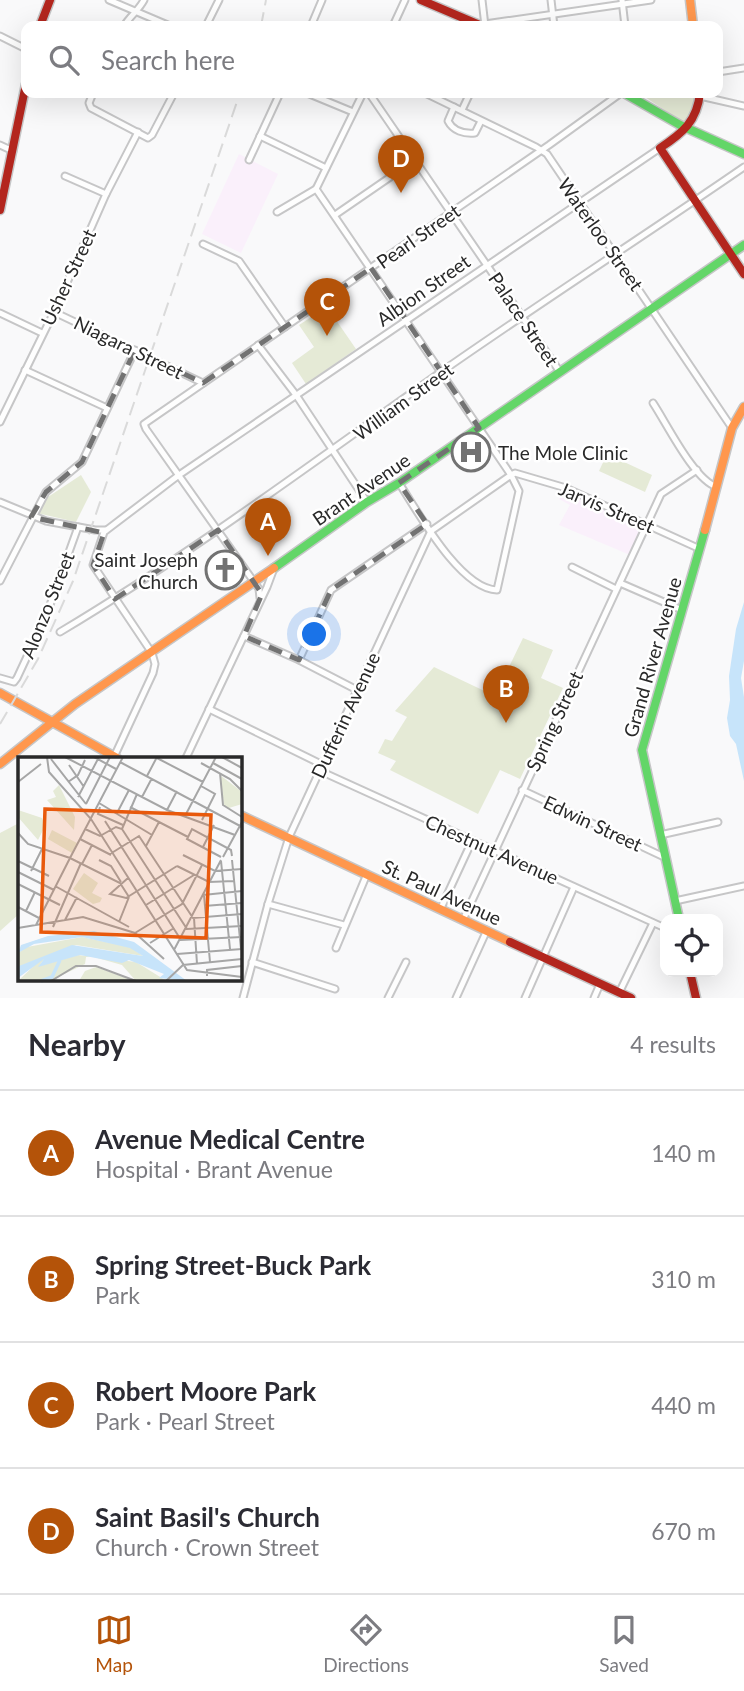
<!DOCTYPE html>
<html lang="en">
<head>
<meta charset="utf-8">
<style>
	:root { --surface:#fff; --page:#f2f2f3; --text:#2b2b33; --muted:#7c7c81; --line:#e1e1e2; --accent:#b45309 }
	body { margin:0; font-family:Lato,sans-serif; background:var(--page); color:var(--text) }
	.controls { position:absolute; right:21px; bottom:21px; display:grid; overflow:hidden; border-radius:14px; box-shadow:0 7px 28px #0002 }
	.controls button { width:63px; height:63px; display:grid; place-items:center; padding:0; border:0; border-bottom:2px solid var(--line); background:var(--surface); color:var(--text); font:35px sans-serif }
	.you { position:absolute; left:315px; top:635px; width:24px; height:24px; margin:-18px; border:5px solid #fff; border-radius:50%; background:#1a73e8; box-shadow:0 0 0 10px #1a73e833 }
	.badge { display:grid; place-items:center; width:46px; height:46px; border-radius:50%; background:var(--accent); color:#fff; font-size:23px; font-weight:700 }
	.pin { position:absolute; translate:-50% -58px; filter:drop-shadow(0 2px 4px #0008) }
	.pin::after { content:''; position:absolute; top:37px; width:24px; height:21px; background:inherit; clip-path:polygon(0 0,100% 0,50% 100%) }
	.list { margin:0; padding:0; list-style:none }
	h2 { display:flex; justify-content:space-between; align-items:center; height:91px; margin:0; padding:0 28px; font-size:30px }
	h2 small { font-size:23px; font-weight:400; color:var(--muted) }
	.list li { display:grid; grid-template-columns:46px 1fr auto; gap:21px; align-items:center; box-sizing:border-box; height:126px; padding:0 28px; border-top:2px solid var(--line) }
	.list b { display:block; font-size:26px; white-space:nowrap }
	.list p { margin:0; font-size:23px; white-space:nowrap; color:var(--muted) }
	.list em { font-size:23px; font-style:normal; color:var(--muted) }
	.icon { flex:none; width:38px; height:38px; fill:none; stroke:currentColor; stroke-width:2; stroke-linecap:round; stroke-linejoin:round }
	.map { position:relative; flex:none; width:744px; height:998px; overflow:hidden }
	.search { position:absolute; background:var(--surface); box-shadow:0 7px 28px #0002; left:21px; right:21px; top:21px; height:77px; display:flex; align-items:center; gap:18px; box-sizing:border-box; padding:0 24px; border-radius:14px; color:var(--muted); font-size:26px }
	.sheet { height:595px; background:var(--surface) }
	nav { display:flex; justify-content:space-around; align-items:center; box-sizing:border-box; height:98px; border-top:2px solid var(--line); background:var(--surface); font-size:19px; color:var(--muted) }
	nav a { display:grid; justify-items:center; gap:4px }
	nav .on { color:var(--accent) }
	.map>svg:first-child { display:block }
</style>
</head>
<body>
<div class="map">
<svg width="744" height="998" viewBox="0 0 744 998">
	<rect width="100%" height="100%" fill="#f9f9fa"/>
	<g fill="#faf0fb">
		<polygon points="239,154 278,174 241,253 202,234"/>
		<polygon points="563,490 642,528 630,555 559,525 570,505 559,499"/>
	</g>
	<g fill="#e5ead6">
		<polygon points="639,93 698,93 694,115 684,123"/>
		<polygon points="327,307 356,349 306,384 292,363 314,347 299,325"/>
		<polygon points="607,454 652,475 645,492 599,471"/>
		<polygon points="81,475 91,492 76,522 37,513 48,497"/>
		<polygon points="523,638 553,650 541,678 563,688 520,779 500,770 478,814 390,770 396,761 378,753 385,739 392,741 407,717 395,711 434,667 495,696"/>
		<polygon points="19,823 19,914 0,931 0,833"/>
	</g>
	<polygon fill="#c7e4fa" points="744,602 744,661 741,678 744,697 744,781 736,744 730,736 727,718 730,700 729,676 736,629"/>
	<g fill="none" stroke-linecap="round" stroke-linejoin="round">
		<defs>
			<g id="street">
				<polyline points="109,0 170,26"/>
				<polyline points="482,0 485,26"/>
				<polyline points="551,0 554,26"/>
				<polyline points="622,0 625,26"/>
				<polyline points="485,24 651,0"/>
				<path d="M124,26c6,-10 15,-16 20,-26"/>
				<polyline points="206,26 219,0"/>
				<polyline points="311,26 322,0"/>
				<polyline points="393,26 405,0"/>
				<polyline points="0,36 26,49"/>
				<polyline points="718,72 744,68"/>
				<polyline points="93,93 89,103 91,108 148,138 152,135 174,93"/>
				<polyline points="307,93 353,112"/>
				<polyline points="369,93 560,372"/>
				<polyline points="425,93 536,147 547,154 732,428"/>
				<polyline points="700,96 744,106"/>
				<path d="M454,107l-6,14c5,10 16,13 27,12l6,-12"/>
				<polyline points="462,110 470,93"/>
				<polyline points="260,136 326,168"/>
				<polyline points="0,145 13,151"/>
				<polyline points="249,160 280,93"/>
				<polyline points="65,176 106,194"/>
				<path d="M316,189l195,286 8,16 -22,99c-37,-1 -79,-78 -98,-107"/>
				<polyline points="316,189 363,93"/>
				<polyline points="277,212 316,189"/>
				<polyline points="335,215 415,160"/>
				<polyline points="203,244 239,261 285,327"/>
				<polyline points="54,312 203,383"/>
				<polyline points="0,313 42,333"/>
				<polyline points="258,345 296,395 367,502"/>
				<polyline points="25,370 107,408"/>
				<path d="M653,403c14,21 41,77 64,84"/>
				<polyline points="0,422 54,312 106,194 138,132"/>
				<polyline points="511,475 515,473 566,488 700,549"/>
				<polyline points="0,502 46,521 95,530 106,530"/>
				<polyline points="572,567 616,589"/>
				<polyline points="0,581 46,492 82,462 135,350"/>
				<polyline points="620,583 682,610"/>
				<polyline points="260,598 259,589 146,429 144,424 549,145 621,93"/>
				<path d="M60,632c132,-79 255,-171 381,-260 100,-70 203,-136 303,-205"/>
				<polyline points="244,636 299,660 357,690"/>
				<polyline points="299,660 331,590 427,524"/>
				<polyline points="0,678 14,682 17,678 46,616 78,527"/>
				<polyline points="209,709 321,764"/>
				<polyline points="114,757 153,673 155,664 152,653 93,565 104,532 179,475 660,148"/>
				<polyline points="186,758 267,587 273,571"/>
				<polyline points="318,770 665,928"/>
				<polyline points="522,790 664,857"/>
				<polyline points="660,835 718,822"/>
				<polyline points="675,901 744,886"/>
				<polyline points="268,904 344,925"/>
				<polyline points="441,908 472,841"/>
				<polyline points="463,920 661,494 697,470"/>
				<polyline points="336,948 367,874"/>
				<polyline points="252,962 335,989"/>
				<polyline points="619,993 653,923"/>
				<polyline points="243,998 268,904 289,837 431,531 511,475"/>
				<polyline points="388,998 406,962"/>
				<polyline points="456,998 487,930"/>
				<polyline points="525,998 574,887"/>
				<polyline points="594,998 600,984"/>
			</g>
			<g id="fast">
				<polyline points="624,93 680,125 744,154"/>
				<polyline points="274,568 367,502 399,483 744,245"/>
				<polyline points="679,919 642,750 705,530"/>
			</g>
			<g id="slow">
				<polyline points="690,0 693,26"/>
				<polyline points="705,530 732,428 744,407"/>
				<polyline points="0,693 117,758"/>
				<polyline points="0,764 75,704 274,568"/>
				<polyline points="240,815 510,942"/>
			</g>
			<g id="jam">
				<polyline points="421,0 482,26"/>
				<polyline points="40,26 50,0"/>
				<path d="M700,93c-3,28 -17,40 -40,55l84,126"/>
				<polyline points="0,210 26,84"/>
				<polyline points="510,942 631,998"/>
				<polyline points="690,972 696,998"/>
			</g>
		</defs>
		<use href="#street" stroke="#c6c6c7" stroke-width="9"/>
		<use href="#fast" stroke="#c6c6c7" stroke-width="11"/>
		<use href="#slow" stroke="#c6c6c7" stroke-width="11"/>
		<use href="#jam" stroke="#c6c6c7" stroke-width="11"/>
		<use href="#street" stroke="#fefefe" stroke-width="5"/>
		<use href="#fast" stroke="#63d668" stroke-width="8"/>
		<use href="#slow" stroke="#ff974d" stroke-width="8"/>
		<use href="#jam" stroke="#b3261e" stroke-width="8"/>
		<g stroke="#dadada" stroke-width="2" stroke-dasharray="14 7" stroke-linecap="butt">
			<polyline points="261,26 266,0"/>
			<polyline points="0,724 38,659 73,581 240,93"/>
		</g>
	</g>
	<path fill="none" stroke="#727272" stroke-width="5" stroke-dasharray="14 9" stroke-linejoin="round" d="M371,268l108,160 -80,55 28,41 -96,66 -32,70 -55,-24 18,-42 -44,-64 -103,69 -22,-34 11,-32 -73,-16 15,-25 36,-30 53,-112 68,33z"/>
	<defs>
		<symbol id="hospital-ring" viewBox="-11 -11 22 22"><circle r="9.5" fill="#fff" stroke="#727272" stroke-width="1.5"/><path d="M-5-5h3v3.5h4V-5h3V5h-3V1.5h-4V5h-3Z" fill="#727272"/></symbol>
		<symbol id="church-ring" viewBox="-11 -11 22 22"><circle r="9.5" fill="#fff" stroke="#727272" stroke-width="1.5"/><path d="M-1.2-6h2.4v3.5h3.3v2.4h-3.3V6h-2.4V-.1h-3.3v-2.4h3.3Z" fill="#727272"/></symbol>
	</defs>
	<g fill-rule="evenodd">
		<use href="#hospital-ring" x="449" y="430" width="44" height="44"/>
		<use href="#church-ring" x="203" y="548" width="44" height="44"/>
	</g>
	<g text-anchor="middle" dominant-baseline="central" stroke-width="5" stroke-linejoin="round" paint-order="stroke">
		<g font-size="19" fill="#292929" stroke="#fff">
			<text transform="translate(601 234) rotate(55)">Waterloo Street</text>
			<text transform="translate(418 236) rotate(-35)">Pearl Street</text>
			<text transform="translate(68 277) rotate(-65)">Usher Street</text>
			<text transform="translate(423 290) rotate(-35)">Albion Street</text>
			<text transform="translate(524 319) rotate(56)">Palace Street</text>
			<text transform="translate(129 347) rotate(26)">Niagara Street</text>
			<text transform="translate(403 401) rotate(-36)">William Street</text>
			<text transform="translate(361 489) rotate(-34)">Brant Avenue</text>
			<text transform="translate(607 507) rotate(23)">Jarvis Street</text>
			<text transform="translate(47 605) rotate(-68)">Alonzo Street</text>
			<text transform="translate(652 657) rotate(-74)">Grand River Avenue</text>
			<text transform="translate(345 715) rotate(-65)">Dufferin Avenue</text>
			<text transform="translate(554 721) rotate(-65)">Spring Street</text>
			<text transform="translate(593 823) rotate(25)">Edwin Street</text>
			<text transform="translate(492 849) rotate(24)">Chestnut Avenue</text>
			<text transform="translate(442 892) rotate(25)">St. Paul Avenue</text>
		</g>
		<g font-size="19" fill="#292929" stroke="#fff" text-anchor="start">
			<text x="498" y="452">The Mole Clinic</text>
			<text x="198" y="559" text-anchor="end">Saint Joseph<tspan x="198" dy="22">Church</tspan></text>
		</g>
	</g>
	<g transform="translate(18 757)">
		<rect width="224" height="224" fill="#f9f9fa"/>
		<path d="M202,18l22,17v12l-13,4 -5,-3zM41,28l16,32 -1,13 -27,-30 9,-3 -3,-6zM0,53l24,8 3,8 -7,14 -20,-23zM34,73l25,13 -5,10 -24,-14zM66,116l14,10 -6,10 10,5 -2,4 -7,2 -20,-15zM64,180l48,10 13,9 -67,-11 -58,22v-14l9,-6zM60,198l58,7 29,18 -29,1 -14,-16 -28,-8h-8l-1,7 -35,17h-32l21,-20 6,-3 -6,8zM78,210l38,14h-55l6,-10z" fill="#e5ead6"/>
		<path d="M76,174l40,11 53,39 -28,-3 5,-4 -35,-14 -7,3 -42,-8 -42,12 6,-8 -26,19 1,-12 53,-21 71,11 -13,-8 -48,-11 -48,7 -16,9 3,-8 27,-9z" fill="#c7e4fa"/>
		<path fill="none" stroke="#c7e4fa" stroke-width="3.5" d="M23,224l11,-4 8,-17"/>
		<path fill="none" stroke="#a6a6a6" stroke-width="2" d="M29,0l2,15 42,47 96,151 55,7M47,0l102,53 68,25M76,0l22,12M137,0l48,25M204,0l20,11M33,2l35,45M102,5l122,65M183,6l29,16 12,12M195,6l29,16M51,8l15,22M202,16l3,32 19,12M129,19l10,-19M0,25l23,-18M50,25l10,-7 7,-15M183,29l14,8 -13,26M60,40l21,-40M124,40l10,-19M81,46l53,32M68,47l24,-47M82,50l-2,7 25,11M112,50l58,30M149,53l10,-19M99,56l12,-23M167,59l31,-59M87,64l76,119 61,-3M67,72l15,7 16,-9 6,2 65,100 55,-3M104,72l15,-35M0,76l10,11 42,14 50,25 9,14M62,82l31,16M128,89l13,-24M185,90l11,-22M92,97l29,-18 54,82 49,-4M165,98l32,16 27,-2M203,100l-34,-18 5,-10 39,21 1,6M205,100l19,-35M52,101l53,-101M81,103l12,6 10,16M214,103l9,89M0,104l31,15M203,104l9,88M64,107l10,-19M159,109l32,16 25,-1M13,114l11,-22M0,115l36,18M110,121l-18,16 16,4 51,-32M0,127l42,21M37,129l74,41M185,138l39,-4M186,138l6,67M128,148l48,-30M186,149l38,-3M0,150l21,11M8,154l9,-19M176,161l3,46M47,163l12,-23M101,165l10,-25M18,168l34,-67M35,170l28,-64M0,171l65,-11 52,16 29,26M117,176l47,-29 20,-39M132,186l24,-15M156,193l47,-90M159,197l65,-5M189,219v-6l35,-4M33,224l25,-15h20l40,15M148,224l17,-16 59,-6"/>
		<path fill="#e8590c" fill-opacity="0.15" stroke="#e8590c" stroke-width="3.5" d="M27,52l166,6 -5,123 -165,-6z"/>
		<rect width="224" height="224" fill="none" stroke="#292929" stroke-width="3.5"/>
	</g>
</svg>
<div class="controls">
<button><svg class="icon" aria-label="locate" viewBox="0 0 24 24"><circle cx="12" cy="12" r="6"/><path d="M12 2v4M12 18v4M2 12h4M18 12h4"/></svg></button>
</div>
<div class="you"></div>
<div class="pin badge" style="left:268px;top:556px">A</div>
<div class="pin badge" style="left:506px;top:723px">B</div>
<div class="pin badge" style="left:327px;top:336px">C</div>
<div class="pin badge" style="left:401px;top:193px">D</div>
<div class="search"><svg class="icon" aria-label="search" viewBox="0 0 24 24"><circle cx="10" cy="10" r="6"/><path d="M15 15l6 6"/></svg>Search here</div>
</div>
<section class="sheet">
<h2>Nearby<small>4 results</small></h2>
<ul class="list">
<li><span class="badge">A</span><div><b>Avenue Medical Centre</b><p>Hospital · Brant Avenue</p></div><em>140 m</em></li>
<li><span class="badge">B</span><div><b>Spring Street-Buck Park</b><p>Park</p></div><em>310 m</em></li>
<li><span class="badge">C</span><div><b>Robert Moore Park</b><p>Park · Pearl Street</p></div><em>440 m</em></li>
<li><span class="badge">D</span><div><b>Saint Basil's Church</b><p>Church · Crown Street</p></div><em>670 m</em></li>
</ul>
</section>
<nav>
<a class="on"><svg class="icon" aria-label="map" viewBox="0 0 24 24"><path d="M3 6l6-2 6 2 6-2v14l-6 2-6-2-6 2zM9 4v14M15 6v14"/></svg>Map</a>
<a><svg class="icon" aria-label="directions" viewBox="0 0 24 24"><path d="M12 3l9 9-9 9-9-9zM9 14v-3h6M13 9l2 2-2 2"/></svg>Directions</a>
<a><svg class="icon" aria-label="saved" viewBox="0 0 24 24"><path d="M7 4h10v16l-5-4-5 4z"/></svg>Saved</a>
</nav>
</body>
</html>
